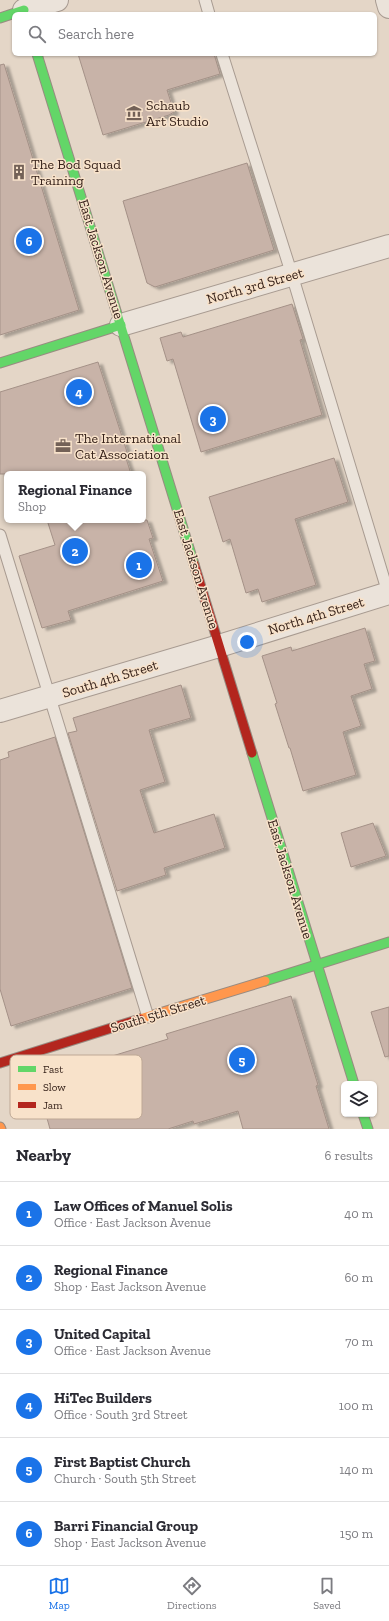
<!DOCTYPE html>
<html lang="en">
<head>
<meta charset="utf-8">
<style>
	:root { --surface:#fff; --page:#f7f7f7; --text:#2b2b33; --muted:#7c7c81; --line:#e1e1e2; --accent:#1a73e8 }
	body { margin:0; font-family:"Zilla Slab",serif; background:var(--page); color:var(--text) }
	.controls { position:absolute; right:12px; bottom:12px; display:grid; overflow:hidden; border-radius:6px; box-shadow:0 1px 3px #0004 }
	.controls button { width:36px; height:36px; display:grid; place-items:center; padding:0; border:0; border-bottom:1px solid var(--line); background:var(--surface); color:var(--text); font:20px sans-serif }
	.you { position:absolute; left:247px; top:642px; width:14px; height:14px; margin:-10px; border:3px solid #fff; border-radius:50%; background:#1a73e8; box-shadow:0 0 0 6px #1a73e833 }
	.badge { display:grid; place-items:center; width:26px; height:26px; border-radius:50%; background:var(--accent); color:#fff; font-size:13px; font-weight:700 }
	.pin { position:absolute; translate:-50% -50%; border:2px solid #fff; box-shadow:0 1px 4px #0006 }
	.popup { position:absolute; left:4px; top:471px; width:142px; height:52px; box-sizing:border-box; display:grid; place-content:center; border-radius:6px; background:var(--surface); filter:drop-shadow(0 1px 3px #0005); font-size:13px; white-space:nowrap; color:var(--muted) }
	.popup b { font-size:15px; color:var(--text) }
	.popup::after { content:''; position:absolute; left:50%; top:100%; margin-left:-8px; border:8px solid transparent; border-top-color:var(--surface) }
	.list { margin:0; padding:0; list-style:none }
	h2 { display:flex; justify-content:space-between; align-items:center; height:52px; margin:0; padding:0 16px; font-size:17px }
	h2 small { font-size:13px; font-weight:400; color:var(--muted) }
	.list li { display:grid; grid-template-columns:26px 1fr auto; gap:12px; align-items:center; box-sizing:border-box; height:64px; padding:0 16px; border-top:1px solid var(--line) }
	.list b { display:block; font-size:15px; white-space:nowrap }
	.list p { margin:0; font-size:13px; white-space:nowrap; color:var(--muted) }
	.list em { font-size:13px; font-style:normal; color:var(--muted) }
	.icon { flex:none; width:22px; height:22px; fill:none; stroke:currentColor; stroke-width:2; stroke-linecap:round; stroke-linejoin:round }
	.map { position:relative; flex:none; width:389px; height:1129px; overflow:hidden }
	.search { position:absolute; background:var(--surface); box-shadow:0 1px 3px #0004; left:12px; right:12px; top:12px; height:44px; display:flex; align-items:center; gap:10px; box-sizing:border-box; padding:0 14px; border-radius:6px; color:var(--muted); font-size:15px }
	.sheet { height:436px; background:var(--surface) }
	nav { display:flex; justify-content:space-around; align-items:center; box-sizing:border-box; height:56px; border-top:1px solid var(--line); background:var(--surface); font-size:11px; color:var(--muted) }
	nav a { display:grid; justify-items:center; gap:2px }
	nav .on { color:var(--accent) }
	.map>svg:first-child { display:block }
</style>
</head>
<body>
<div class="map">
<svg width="389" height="1129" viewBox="0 0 389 1129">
	<defs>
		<filter id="shadow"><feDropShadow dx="4.5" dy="2.5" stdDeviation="1" flood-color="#0004"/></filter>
	</defs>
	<rect width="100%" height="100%" fill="#e4d6c7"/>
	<g fill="#c8b3a8" stroke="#a49187" filter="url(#shadow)">
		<polygon points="78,54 214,54 220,74 167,90 174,112 169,115 103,135"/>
		<polygon points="4,64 79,310 0,335 0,65"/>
		<polygon points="247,163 274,250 155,287 147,283 123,201"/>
		<polygon points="292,304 303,339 300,340 322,415 201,452 173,359 167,361 160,338 181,332 183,337"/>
		<polygon points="98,362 127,452 124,452 131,474 0,474 0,392"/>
		<polygon points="334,458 348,502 295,519 316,585 262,602 258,589 246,593 230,539 223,542 209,497"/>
		<polygon points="47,520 147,520 153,538 149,539 163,581 68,611 71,620 42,628 19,556 55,545"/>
		<polygon points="365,628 375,661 364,664 372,689 351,696 361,726 343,732 356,775 303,791 290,748 289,748 275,704 277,703 262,656 291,647 292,651"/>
		<polygon points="181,685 191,718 149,730 165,782 140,790 154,833 214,814 225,848 164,868 166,875 117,891 68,733 77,731 73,718"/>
		<polygon points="55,737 132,988 11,1026 0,989 0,760 9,757 8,752"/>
		<polygon points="373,823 386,856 351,867 341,833"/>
		<polygon points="291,996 318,1085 316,1086 329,1129 243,1129 238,1111 194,1124 193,1121 168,1129 50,1129 43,1104 48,1103 44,1091 61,1086 62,1089 114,1073 109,1057 168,1039 166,1034"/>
		<polygon points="389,1007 389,1056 385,1057 371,1012"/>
	</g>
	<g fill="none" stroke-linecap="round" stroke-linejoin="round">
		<defs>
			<g id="lane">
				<polyline points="205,0 209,14"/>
				<polyline points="222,54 292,275 389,596"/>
				<polyline points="0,535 148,1017"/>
			</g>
			<g id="street">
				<polyline points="387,0 389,7"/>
				<polyline points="24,10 57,0"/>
				<polyline points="121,325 389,246"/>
				<polyline points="0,711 219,646 389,593"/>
			</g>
			<g id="fast">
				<polyline points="0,18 24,10"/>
				<polyline points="37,54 194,564"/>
				<polyline points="0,363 121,325"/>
				<polyline points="252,753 354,1084"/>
				<polyline points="265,981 389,942"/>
				<polyline points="363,1114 368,1129"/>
			</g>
			<g id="slow">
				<polyline points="140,1019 265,981"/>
				<polyline points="0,1127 1,1129"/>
			</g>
			<g id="jam">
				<polyline points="194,564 252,753"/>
				<polyline points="0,1063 140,1019"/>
			</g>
		</defs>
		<use href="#lane" stroke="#a89b91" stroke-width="13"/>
		<use href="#street" stroke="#a89b91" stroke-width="24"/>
		<use href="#fast" stroke="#988b81" stroke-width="11"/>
		<use href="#slow" stroke="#988b81" stroke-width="11"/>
		<use href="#jam" stroke="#988b81" stroke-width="11"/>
		<use href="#lane" stroke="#ebe3da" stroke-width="11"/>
		<use href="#street" stroke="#ebe3da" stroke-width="22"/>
		<use href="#fast" stroke="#63d668" stroke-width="9"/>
		<use href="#slow" stroke="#ff974d" stroke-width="9"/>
		<use href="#jam" stroke="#b3261e" stroke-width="9"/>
	</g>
	<defs>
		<symbol id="museum-bare" viewBox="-9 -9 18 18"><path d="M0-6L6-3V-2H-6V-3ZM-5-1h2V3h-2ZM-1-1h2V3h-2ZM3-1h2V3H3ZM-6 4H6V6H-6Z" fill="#736157" stroke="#f8e2ca" stroke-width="2.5" paint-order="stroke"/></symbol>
		<symbol id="building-bare" viewBox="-9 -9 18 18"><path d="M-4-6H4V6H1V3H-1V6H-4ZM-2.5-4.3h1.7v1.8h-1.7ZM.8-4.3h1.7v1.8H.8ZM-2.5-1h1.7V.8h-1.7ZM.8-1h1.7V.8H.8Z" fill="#736157" stroke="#f8e2ca" stroke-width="2.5" paint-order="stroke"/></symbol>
		<symbol id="office-bare" viewBox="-9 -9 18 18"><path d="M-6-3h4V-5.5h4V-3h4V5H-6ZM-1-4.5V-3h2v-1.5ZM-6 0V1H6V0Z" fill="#736157" stroke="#f8e2ca" stroke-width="2.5" paint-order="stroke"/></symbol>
	</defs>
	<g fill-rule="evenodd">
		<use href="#museum-bare" x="123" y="102" width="22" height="22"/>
		<use href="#building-bare" x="8" y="161" width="22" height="22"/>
		<use href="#office-bare" x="52" y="435" width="22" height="22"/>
	</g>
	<g text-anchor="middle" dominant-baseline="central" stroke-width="3" stroke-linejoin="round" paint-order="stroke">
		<g font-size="14" fill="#36221a" stroke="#f8e2ca" text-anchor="start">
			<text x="146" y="105">Schaub<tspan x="146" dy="16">Art Studio</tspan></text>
			<text x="31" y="164">The Bod Squad<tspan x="31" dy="16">Training</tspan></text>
			<text x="75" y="438">The International<tspan x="75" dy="16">Cat Association</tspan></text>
		</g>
		<g font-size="14" fill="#36221a" stroke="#f8e2ca">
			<text transform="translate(101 259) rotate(73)">East Jackson Avenue</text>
			<text transform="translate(255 286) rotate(-16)">North 3rd Street</text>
			<text transform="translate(196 569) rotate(73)">East Jackson Avenue</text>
			<text transform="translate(316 616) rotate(-17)">North 4th Street</text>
			<text transform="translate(110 679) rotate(-17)">South 4th Street</text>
			<text transform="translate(290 879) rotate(73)">East Jackson Avenue</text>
			<text transform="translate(158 1014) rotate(-17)">South 5th Street</text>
		</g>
	</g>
	<rect x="10" y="1055" width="132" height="64" rx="6" fill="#f8e2ca" stroke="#bea895" stroke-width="1"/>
	<rect x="18" y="1066" width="18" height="6" fill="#63d668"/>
	<rect x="18" y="1084" width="18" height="6" fill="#ff974d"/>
	<rect x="18" y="1102" width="18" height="6" fill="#b3261e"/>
	<g font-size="11" fill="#36221a">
		<text x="43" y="1073">Fast</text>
		<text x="43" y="1091">Slow</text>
		<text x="43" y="1109">Jam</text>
	</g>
</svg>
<div class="controls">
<button><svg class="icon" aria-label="layers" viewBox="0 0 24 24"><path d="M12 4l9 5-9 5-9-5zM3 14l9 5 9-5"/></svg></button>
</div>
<div class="you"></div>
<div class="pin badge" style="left:139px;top:565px">1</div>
<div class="pin badge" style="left:75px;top:551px">2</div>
<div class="popup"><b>Regional Finance</b>Shop</div>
<div class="pin badge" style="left:213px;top:419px">3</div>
<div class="pin badge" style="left:79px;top:392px">4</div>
<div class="pin badge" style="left:242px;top:1060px">5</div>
<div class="pin badge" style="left:29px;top:241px">6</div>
<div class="search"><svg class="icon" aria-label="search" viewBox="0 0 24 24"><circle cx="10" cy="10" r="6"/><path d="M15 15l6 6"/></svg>Search here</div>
</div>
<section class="sheet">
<h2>Nearby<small>6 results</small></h2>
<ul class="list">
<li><span class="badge">1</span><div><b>Law Offices of Manuel Solis</b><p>Office · East Jackson Avenue</p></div><em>40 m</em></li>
<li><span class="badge">2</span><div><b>Regional Finance</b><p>Shop · East Jackson Avenue</p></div><em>60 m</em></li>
<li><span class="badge">3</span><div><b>United Capital</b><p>Office · East Jackson Avenue</p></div><em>70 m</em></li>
<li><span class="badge">4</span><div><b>HiTec Builders</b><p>Office · South 3rd Street</p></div><em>100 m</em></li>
<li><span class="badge">5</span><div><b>First Baptist Church</b><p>Church · South 5th Street</p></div><em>140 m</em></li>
<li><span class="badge">6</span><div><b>Barri Financial Group</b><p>Shop · East Jackson Avenue</p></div><em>150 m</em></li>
</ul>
</section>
<nav>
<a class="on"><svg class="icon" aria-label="map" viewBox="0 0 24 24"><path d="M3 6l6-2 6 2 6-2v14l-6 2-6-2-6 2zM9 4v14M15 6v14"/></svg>Map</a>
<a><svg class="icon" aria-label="directions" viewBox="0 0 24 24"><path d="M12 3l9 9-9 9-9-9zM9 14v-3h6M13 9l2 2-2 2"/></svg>Directions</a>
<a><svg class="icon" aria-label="saved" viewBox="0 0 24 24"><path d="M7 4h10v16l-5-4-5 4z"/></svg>Saved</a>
</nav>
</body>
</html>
